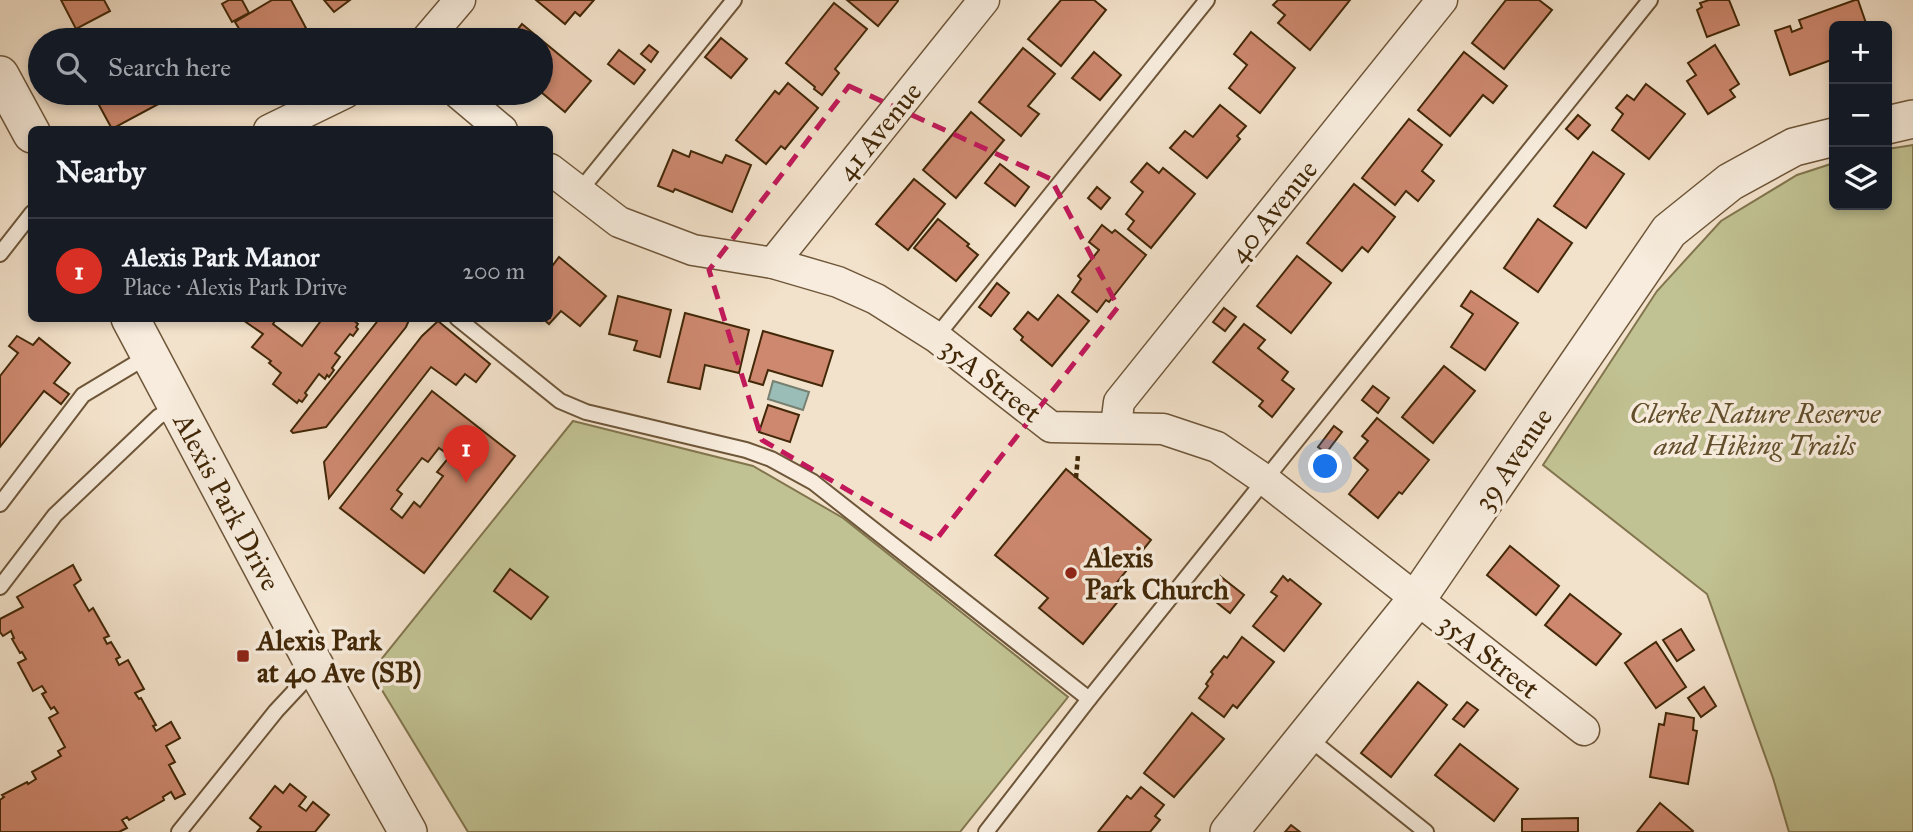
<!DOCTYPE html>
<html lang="en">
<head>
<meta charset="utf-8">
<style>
	:root { --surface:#171b24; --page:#242831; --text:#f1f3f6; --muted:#9ea1a6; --line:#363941; --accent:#d93025 }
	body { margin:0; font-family:"IM FELL Great Primer",serif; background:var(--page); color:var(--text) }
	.controls { position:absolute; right:21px; top:21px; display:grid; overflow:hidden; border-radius:10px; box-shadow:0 4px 10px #0003 }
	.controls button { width:63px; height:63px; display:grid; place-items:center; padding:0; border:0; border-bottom:2px solid var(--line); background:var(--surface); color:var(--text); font:35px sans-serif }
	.you { position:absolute; left:1326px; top:467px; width:24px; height:24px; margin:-18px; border:5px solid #fff; border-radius:50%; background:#1a73e8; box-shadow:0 0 0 10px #1a73e833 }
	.badge { display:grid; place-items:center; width:46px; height:46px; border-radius:50%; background:var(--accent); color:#fff; font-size:23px; font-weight:700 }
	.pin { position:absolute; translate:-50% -58px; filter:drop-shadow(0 2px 4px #0008) }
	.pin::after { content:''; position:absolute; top:37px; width:24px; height:21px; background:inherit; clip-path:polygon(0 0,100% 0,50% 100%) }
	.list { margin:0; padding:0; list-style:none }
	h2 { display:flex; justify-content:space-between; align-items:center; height:91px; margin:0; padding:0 28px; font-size:30px }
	h2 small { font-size:23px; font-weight:400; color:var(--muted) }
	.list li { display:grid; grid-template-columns:46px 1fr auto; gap:21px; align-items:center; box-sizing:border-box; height:105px; padding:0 28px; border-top:2px solid var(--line) }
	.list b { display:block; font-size:26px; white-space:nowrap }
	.list p { margin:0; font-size:23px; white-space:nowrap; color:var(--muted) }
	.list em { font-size:23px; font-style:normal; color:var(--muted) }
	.icon { flex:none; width:38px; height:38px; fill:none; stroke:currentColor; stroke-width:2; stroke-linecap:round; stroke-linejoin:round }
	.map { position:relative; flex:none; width:1913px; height:832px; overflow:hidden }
	.search { position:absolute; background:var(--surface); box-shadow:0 4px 10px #0003; left:28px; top:28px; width:525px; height:77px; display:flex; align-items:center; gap:18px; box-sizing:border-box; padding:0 24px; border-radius:38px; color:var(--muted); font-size:26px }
	.panel { position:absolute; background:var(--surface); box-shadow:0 4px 10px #0003; left:28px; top:126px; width:525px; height:196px; border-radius:10px }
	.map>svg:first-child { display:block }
</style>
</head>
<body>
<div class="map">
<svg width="1913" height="832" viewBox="0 0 1913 832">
	<rect width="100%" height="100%" fill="#f3e2cb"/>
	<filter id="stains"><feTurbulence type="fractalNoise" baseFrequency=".00286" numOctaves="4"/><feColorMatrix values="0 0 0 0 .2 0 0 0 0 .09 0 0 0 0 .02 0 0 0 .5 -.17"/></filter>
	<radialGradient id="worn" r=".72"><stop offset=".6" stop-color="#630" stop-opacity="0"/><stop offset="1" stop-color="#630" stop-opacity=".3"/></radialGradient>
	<g fill="#c1c293" stroke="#82754e" stroke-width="2">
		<polygon points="1913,145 1913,832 1789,832 1773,778 1707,594 1543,465 1657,291 1721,221 1797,175 1834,163 1834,205 1887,205 1887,149"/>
		<polygon points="573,421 753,466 843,518 1068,697 960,832 468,832 371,672"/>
	</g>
	<polygon fill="#9bbdb8" stroke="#778172" stroke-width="2" points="773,381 809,392 803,410 768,399"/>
	<g fill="#cd886f" stroke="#422808" stroke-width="2" fill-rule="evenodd">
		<polygon points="61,0 104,0 110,11 76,29"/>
		<polygon points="229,0 242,0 249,13 232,22 222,4"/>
		<polygon points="272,0 291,0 306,28 283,40 246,40 235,22"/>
		<polygon points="324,0 350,0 334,12"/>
		<polygon points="536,0 594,0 580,16 575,12 565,24"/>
		<polygon points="847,0 898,0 898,1 878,26"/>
		<polygon points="1061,0 1094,0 1106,10 1061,66 1028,39"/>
		<polygon points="1278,0 1350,0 1310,50 1278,23 1285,15 1273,5"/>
		<polygon points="1506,0 1539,0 1552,10 1504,69 1472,43"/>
		<polygon points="1709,0 1729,0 1739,25 1707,37 1697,10 1702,7 1700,3"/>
		<polygon points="1855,0 1858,0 1867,26 1834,26 1834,59 1790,75 1775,31 1790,26 1792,32 1802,28 1799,20"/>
		<polygon points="834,3 867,29 835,69 839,73 822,95 814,89 815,87 786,63"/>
		<polygon points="522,24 591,81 565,112 541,92 541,40 509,40"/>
		<polygon points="214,30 219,40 196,40"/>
		<polygon points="1251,32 1295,68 1260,113 1229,88 1247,65 1234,54"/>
		<polygon points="721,38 747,59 731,78 705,57"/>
		<polygon points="649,45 658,52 651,62 641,54"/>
		<polygon points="1715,45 1739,84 1730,90 1735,97 1708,114 1687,81 1696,75 1688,63"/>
		<polygon points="1023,48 1055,74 1028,106 1039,114 1021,136 979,102"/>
		<polygon points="619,50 645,70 634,84 608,64"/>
		<polygon points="1094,52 1121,75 1100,100 1072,78"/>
		<polygon points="1464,52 1507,86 1493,103 1483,95 1450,136 1418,110"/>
		<polygon points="788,83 818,108 785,149 781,146 766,164 736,140 775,91 779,94"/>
		<polygon points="1646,84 1685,114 1649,159 1612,130 1623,114 1616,108 1627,95 1634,100"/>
		<polygon points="96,93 160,93 164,101 112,129 93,94"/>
		<polygon points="1220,105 1246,126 1237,136 1240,139 1207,178 1170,148 1185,131 1193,137"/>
		<polygon points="971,112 1004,140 956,198 923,170"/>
		<polygon points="1578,115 1590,125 1578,139 1566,129"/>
		<polygon points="1409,119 1442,145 1422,171 1434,181 1418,201 1406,191 1395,205 1362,178"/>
		<polygon points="673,150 689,157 691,151 722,163 726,155 751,165 732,212 675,189 673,192 658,186"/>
		<polygon points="1593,152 1624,174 1586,228 1554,206"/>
		<polygon points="1147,163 1159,173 1163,168 1195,194 1151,248 1128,229 1134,221 1126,214 1143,192 1131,182"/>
		<polygon points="1000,164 1029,187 1015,206 985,183"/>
		<polygon points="914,179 945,204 908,250 876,224"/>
		<polygon points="1354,184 1395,217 1368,252 1362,247 1342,271 1307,243"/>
		<polygon points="1097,187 1110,198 1101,209 1088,198"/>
		<polygon points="938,219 969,244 967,246 978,255 956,281 914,248"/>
		<polygon points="1538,219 1572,243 1538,292 1504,268"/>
		<polygon points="1102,225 1112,233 1115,230 1146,255 1109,302 1106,300 1097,312 1072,292 1081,279 1078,276 1099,250 1089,242"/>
		<polygon points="1297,256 1331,283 1291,333 1257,306"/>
		<polygon points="559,257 606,296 580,326 561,311 549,324 542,318 550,318 550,269"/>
		<polygon points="997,283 1009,293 991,316 979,307"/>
		<polygon points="1471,291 1518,323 1485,370 1451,347 1473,314 1461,306"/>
		<polygon points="1058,295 1089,321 1052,366 1021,340 1023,337 1014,329 1028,312 1038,320"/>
		<polygon points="618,296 671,310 660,357 634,350 637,341 609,334"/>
		<polygon points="1224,308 1236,317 1225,331 1213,322"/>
		<polygon points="685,313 749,330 739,373 705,365 700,389 668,382"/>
		<polygon points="240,318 277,318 273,324 302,346 323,318 351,318 358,324 356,327 358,329 353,336 350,334 335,353 340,357 332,368 334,370 329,377 327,375 325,379 319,374 305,393 307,395 302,402 299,400 297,403 273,384 281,373 269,363 271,361 252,347 263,334"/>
		<polygon points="380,318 410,318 406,327 326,427 293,433 291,431"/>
		<polygon points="438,321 490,364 476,382 465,374 456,385 431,367 329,498 324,462 422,336"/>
		<polygon points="1244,324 1265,340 1258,348 1288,372 1282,380 1294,389 1272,417 1259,406 1263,401 1213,362"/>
		<polygon points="763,331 833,351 822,386 768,370 763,385 749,381"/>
		<polygon points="17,336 33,345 39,338 70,363 54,383 69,394 61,404 44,391 0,447 0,376 18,353 9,346"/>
		<polygon points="1444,366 1475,391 1433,443 1402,417"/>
		<polygon points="1373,386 1389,398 1378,413 1362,400"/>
		<path d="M432,391l83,65 -91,117 -84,-65zM439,448l11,8 -13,16 6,4 -23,31 -6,-5 -12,16 -11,-9 11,-15 -5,-4 25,-32 6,4z"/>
		<polygon points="768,405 799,415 790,442 759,432"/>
		<polygon points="1377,418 1429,460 1402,494 1399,492 1378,518 1349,494 1368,470 1354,458 1368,441 1362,436"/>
		<polygon points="1334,426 1342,432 1326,453 1318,447"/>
		<polygon points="1066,469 1151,540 1110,591 1120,599 1083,644 1039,608 1048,598 995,555"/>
		<polygon points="1510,546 1559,586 1536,615 1487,575"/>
		<polygon points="73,565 81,580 74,585 89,611 93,608 109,636 104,638 107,644 111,642 120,657 116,659 119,665 128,660 144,689 135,693 139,699 141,698 156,725 153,726 156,731 171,722 180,738 166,746 175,762 169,765 185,794 175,799 171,792 163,797 164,800 129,820 127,817 122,820 127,828 119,832 0,832 0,800 4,797 2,795 27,782 28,784 36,779 32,772 61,756 58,751 65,747 49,718 58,713 54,707 51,709 42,694 46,692 42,686 33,691 18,663 26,659 22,652 20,653 12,639 14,638 11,631 3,636 0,632 0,619 23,607 17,597"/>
		<polygon points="510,569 548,597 531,619 494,591"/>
		<polygon points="1220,576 1244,595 1230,613 1206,594"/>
		<polygon points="1283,576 1288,581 1290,579 1321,604 1284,651 1253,626 1277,596 1271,592"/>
		<polygon points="1570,594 1621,634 1596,665 1545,625"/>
		<polygon points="1681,629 1694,650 1677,661 1663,640"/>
		<polygon points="1242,637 1274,662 1237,708 1233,705 1224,717 1199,698 1208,686 1206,684 1213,674 1211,672 1224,656 1227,658"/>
		<polygon points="1656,642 1686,687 1656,708 1625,663"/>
		<polygon points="1418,682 1447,705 1391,777 1361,753"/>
		<polygon points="1704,687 1716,706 1701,717 1688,698"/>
		<polygon points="1467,702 1478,710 1464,727 1453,719"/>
		<polygon points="1192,713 1224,739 1174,797 1144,773"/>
		<polygon points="1666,713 1694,718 1693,730 1697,731 1688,784 1650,777 1659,724 1664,725"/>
		<polygon points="1460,744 1518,789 1494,821 1435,775"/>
		<polygon points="290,784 306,797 299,806 306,811 313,802 329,815 315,832 257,832 261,827 250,818 275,786 283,793"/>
		<polygon points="1141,787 1164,805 1155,816 1160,820 1150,832 1098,832 1127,796 1131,799"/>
		<polygon points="1660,803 1693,831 1692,832 1637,832"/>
		<polygon points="1578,818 1578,832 1522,832 1522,819"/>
		<polygon points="1291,825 1300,832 1285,832"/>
	</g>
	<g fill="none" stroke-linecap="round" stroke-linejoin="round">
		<defs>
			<g id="service">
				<polyline points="578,193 734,0"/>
				<polyline points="0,254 32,213"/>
				<polyline points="457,318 560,401 586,412 746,450 771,459 813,482 1089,699"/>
				<polyline points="936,337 1207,0"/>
				<polyline points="0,504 83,395 148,356"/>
				<polyline points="0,587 55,515 158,417 176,406"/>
				<polyline points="1306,736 1426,832"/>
				<polyline points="179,832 276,711 304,681 318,674"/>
				<polyline points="986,832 1089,699 1650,0"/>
			</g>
			<g id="minor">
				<polyline points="426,40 460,0"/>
				<polyline points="458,93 502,130"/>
				<polyline points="269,130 345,93"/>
				<polyline points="550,169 619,222 693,250 773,263 838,282 876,299 936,337 1051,427 1163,429 1217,447 1265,480 1584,730"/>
				<polyline points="773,263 984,0"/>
				<polyline points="1116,426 1119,402 1442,0"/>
			</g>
			<g id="tertiary">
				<polyline points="0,75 32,134"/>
				<polyline points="1887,125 1913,119"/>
				<polyline points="130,318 319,674 408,832"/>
				<polyline points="1229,832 1416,600 1669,231 1730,182 1794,147 1834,137"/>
			</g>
		</defs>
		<use href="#service" stroke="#6e5639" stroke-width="18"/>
		<use href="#minor" stroke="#6e5639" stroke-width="33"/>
		<use href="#tertiary" stroke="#6e5639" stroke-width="40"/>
		<polyline stroke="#422808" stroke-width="4.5" stroke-dasharray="5 3.5" stroke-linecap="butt" points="1076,478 1078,455"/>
		<use href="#service" stroke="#f7ecdd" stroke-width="14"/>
		<use href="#minor" stroke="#f7ecdd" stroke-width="30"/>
		<use href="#tertiary" stroke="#f7ecdd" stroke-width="37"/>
	</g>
	<path fill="none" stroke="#c2185b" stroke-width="5" stroke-dasharray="14 9" stroke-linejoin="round" d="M849,86l202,93 67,128 -183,234 -173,-101 -53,-170z"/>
	<g fill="#8f2418" stroke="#f7ecdd" stroke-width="2.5">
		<circle cx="1071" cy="573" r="7"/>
		<rect x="236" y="649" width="14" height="14" rx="3.5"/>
	</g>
	<g text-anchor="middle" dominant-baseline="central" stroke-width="7" stroke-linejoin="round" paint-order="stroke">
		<g font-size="28" fill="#422808" stroke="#f7ecdd">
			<text transform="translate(879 131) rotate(-51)">41 Avenue</text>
			<text transform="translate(1273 211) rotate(-51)">40 Avenue</text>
			<text transform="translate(991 380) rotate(38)">35A Street</text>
			<text transform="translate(1513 459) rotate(-56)">39 Avenue</text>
			<text transform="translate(227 502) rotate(62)">Alexis Park Drive</text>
			<text transform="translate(1489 656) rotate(38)">35A Street</text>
		</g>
		<g font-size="28" font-style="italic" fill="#624e2b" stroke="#f7ecdd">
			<text x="1755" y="413">Clerke Nature Reserve<tspan x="1755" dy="32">and Hiking Trails</tspan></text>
		</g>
		<g font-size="28" font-weight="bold" fill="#422808" stroke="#f7ecdd" text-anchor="start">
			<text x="1085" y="557">Alexis<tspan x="1085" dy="32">Park Church</tspan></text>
			<text x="257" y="640">Alexis Park<tspan x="257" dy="32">at 40 Ave (SB)</tspan></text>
		</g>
	</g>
	<rect width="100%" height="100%" filter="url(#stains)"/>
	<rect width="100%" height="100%" fill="url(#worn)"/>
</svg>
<div class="controls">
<button>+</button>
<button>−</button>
<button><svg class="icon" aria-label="layers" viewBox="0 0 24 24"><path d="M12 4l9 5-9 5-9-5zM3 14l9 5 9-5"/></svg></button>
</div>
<div class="you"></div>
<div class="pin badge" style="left:466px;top:483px">1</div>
<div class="search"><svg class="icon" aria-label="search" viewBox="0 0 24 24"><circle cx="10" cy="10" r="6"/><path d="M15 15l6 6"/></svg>Search here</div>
<section class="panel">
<h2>Nearby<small></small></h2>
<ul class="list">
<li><span class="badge">1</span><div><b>Alexis Park Manor</b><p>Place · Alexis Park Drive</p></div><em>200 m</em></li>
</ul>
</section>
</div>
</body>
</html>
